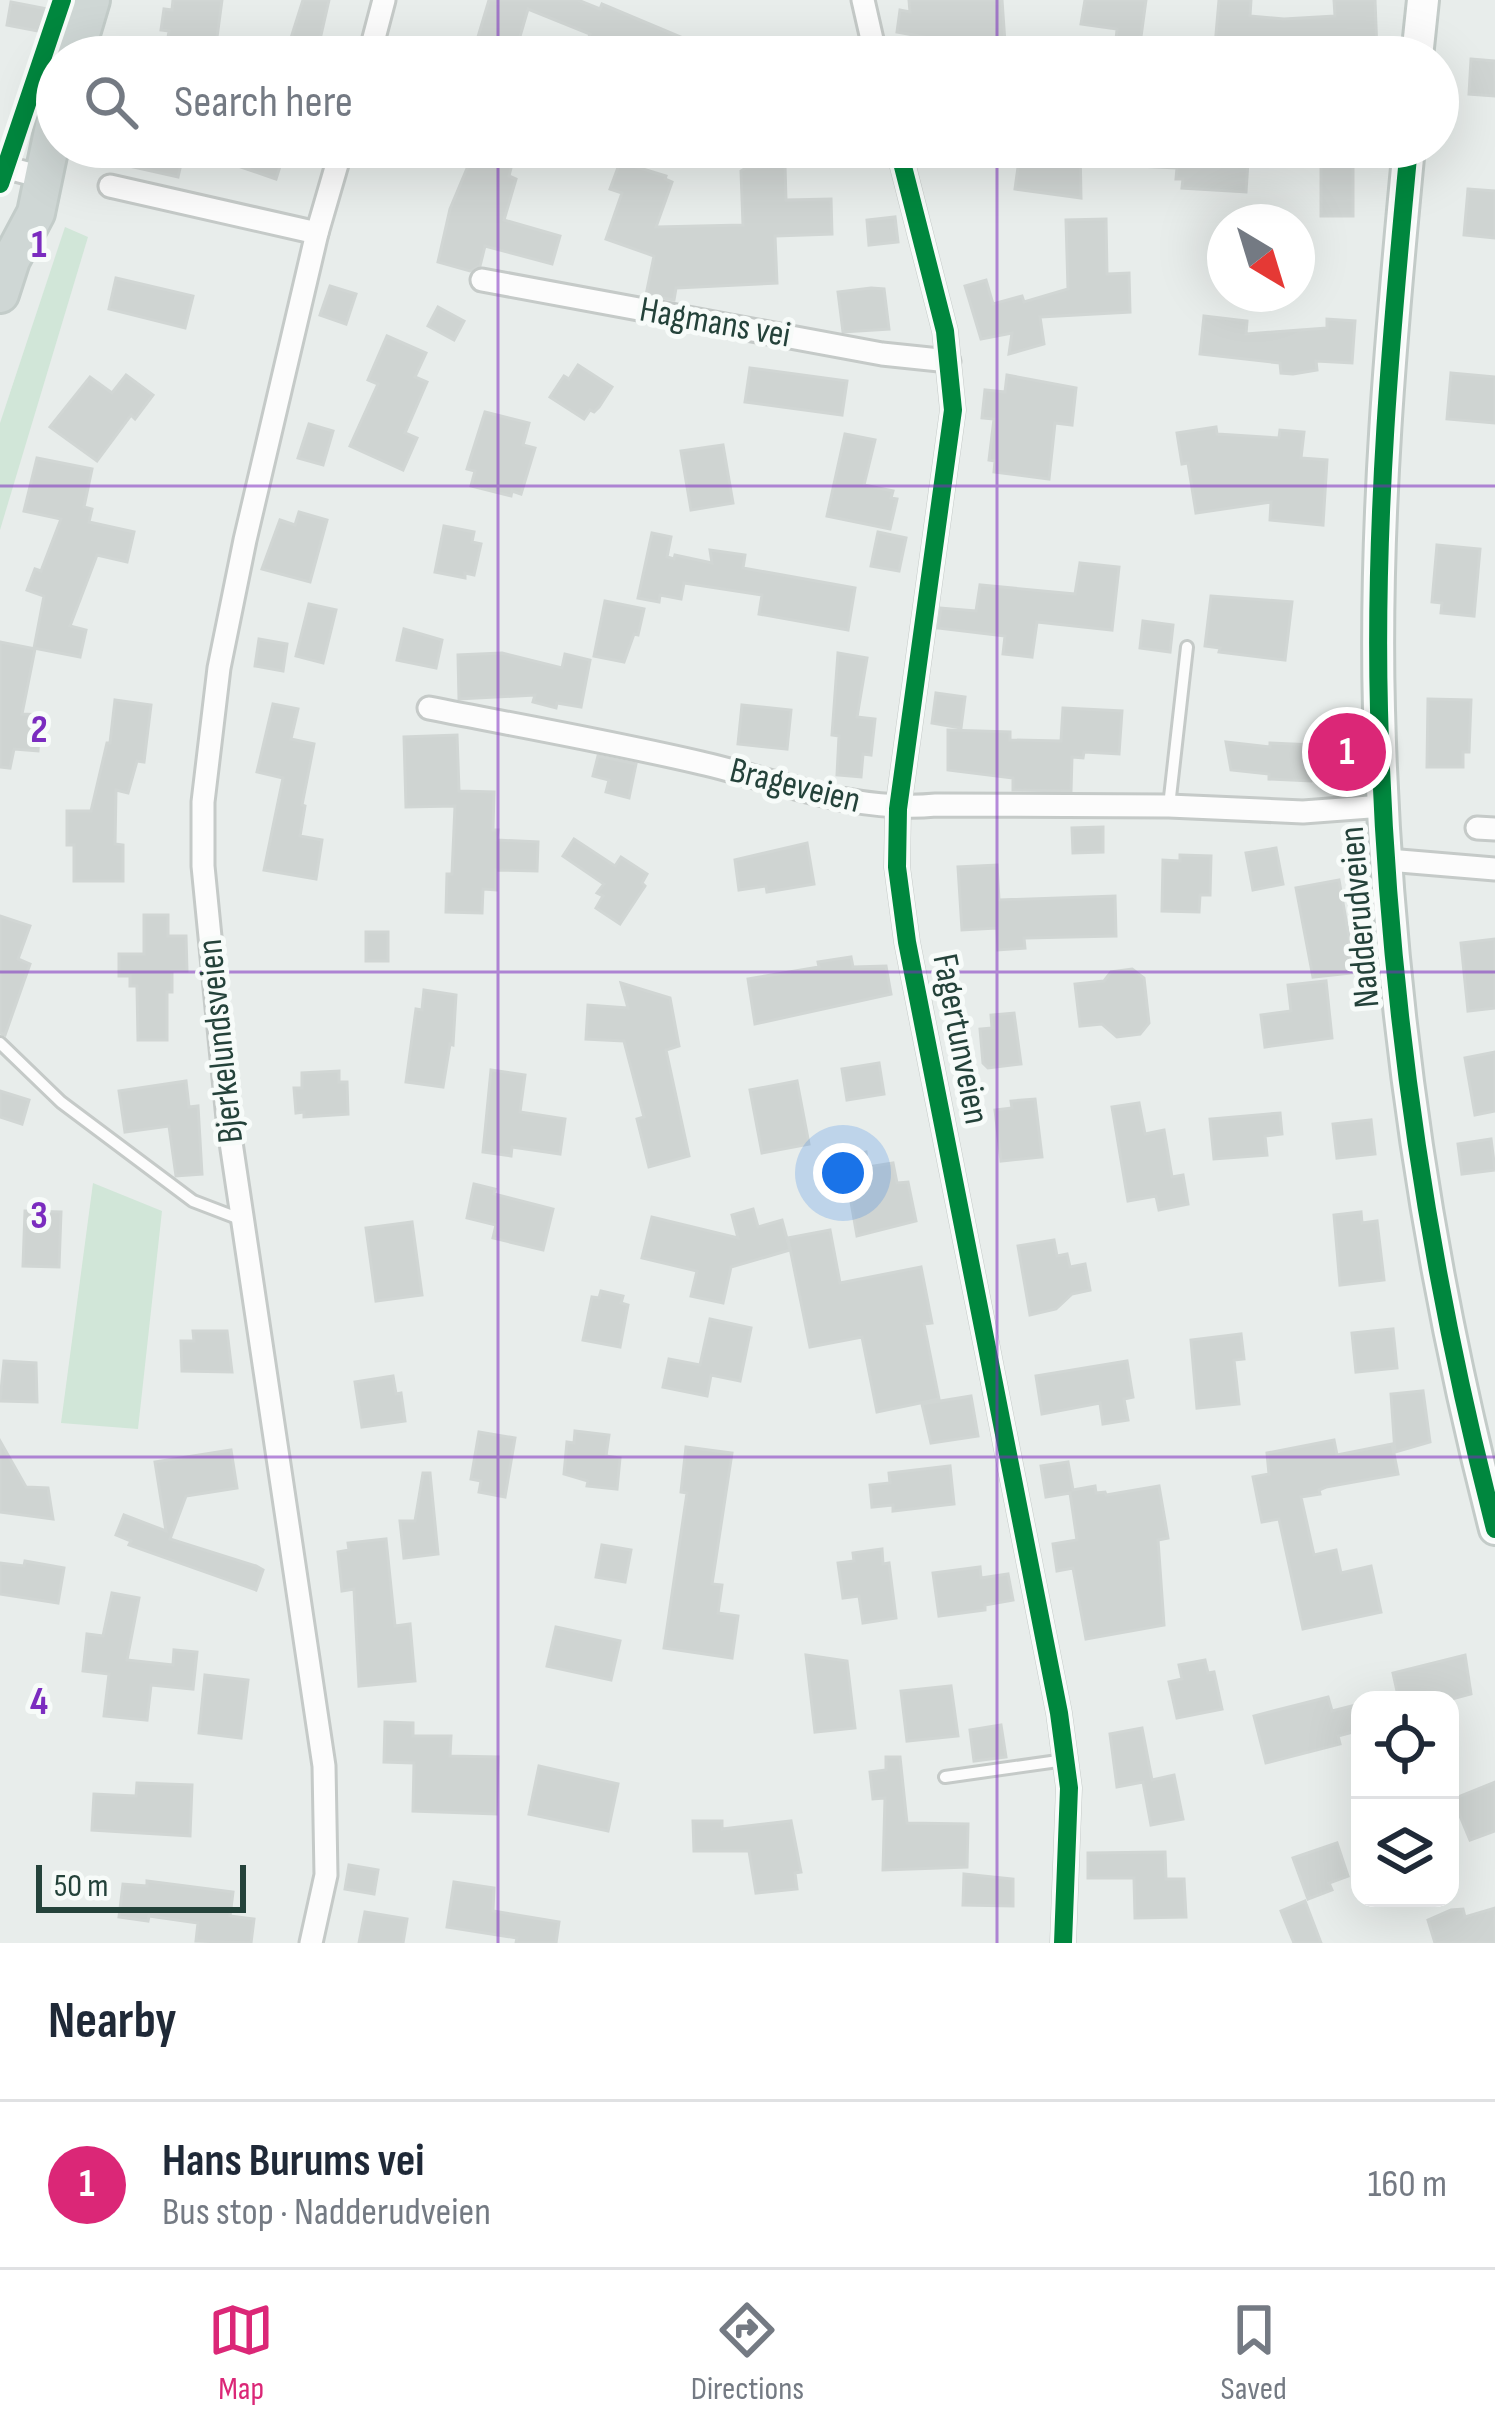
<!DOCTYPE html>
<html lang="en">
<head>
<meta charset="utf-8">
<style>
	:root { --surface:#fff; --page:#f2f2f3; --text:#1f2937; --muted:#747a83; --line:#e0e1e3; --accent:#db2777 }
	body { margin:0; font-family:"Sofia Sans Condensed",sans-serif; background:var(--page); color:var(--text) }
	.controls { position:absolute; right:36px; bottom:36px; display:grid; overflow:hidden; border-radius:24px; box-shadow:0 12px 48px #0002 }
	.controls button { width:108px; height:108px; display:grid; place-items:center; padding:0; border:0; border-bottom:3px solid var(--line); background:var(--surface); color:var(--text); font:60px sans-serif }
	.compass { position:absolute; left:1207px; top:204px; width:108px; height:108px; border-radius:50%; background:var(--surface); box-shadow:0 12px 48px #0002; rotate:142deg }
	.scale { position:absolute; left:36px; bottom:30px; width:210px; box-sizing:border-box; padding-left:12px; border:6px solid #24423a; border-top:0; font-size:33px; line-height:42px; white-space:nowrap; color:#24423a; -webkit-text-stroke:9px #f7fbf9; paint-order:stroke }
	.you { position:absolute; left:843px; top:1173px; width:42px; height:42px; margin:-30px; border:9px solid #fff; border-radius:50%; background:#1a73e8; box-shadow:0 0 0 18px #1a73e833 }
	.badge { display:grid; place-items:center; width:78px; height:78px; border-radius:50%; background:var(--accent); color:#fff; font-size:39px; font-weight:700 }
	.pin { position:absolute; translate:-50% -50%; border:6px solid #fff; box-shadow:0 3px 12px #0006 }
	.list { margin:0; padding:0; list-style:none }
	h2 { display:flex; justify-content:space-between; align-items:center; height:156px; margin:0; padding:0 48px; font-size:51px }
	h2 small { font-size:39px; font-weight:400; color:var(--muted) }
	.list li { display:grid; grid-template-columns:78px 1fr auto; gap:36px; align-items:center; box-sizing:border-box; height:168px; padding:0 48px; border-top:3px solid var(--line) }
	.list b { display:block; font-size:45px; white-space:nowrap }
	.list p { margin:0; font-size:39px; white-space:nowrap; color:var(--muted) }
	.list em { font-size:39px; font-style:normal; color:var(--muted) }
	.icon { flex:none; width:66px; height:66px; fill:none; stroke:currentColor; stroke-width:2; stroke-linecap:round; stroke-linejoin:round }
	.map { position:relative; flex:none; width:1495px; height:1943px; overflow:hidden }
	.search { position:absolute; background:var(--surface); box-shadow:0 12px 48px #0002; left:36px; right:36px; top:36px; height:132px; display:flex; align-items:center; gap:30px; box-sizing:border-box; padding:0 42px; border-radius:66px; color:var(--muted); font-size:45px }
	.sheet { height:324px; background:var(--surface) }
	nav { display:flex; justify-content:space-around; align-items:center; box-sizing:border-box; height:168px; border-top:3px solid var(--line); background:var(--surface); font-size:33px; color:var(--muted) }
	nav a { display:grid; justify-items:center; gap:6px }
	nav .on { color:var(--accent) }
	.map>svg:first-child { display:block }
</style>
</head>
<body>
<div class="map">
<svg width="1495" height="1943" viewBox="0 0 1495 1943">
	<rect width="100%" height="100%" fill="#e8edeb"/>
	<g fill="#d1e6d8">
		<polygon points="65,227 88,237 0,530 0,423"/>
		<polygon points="93,1183 162,1211 138,1429 61,1423"/>
	</g>
	<g fill="#cfd4d2" stroke="#d1d6d4" stroke-width="3">
		<polygon points="173,0 222,0 215,52 167,44 169,31 161,30 164,9 172,10"/>
		<polygon points="303,0 329,0 316,57 285,57"/>
		<polygon points="489,0 578,0 600,9 602,4 728,57 581,57 590,34 528,9 514,57 472,57"/>
		<polygon points="909,0 1002,0 1006,57 930,57 935,39 897,32 900,10 910,12"/>
		<polygon points="1085,0 1146,0 1140,44 1116,41 1117,29 1081,24"/>
		<polygon points="1219,0 1251,0 1250,16 1284,19 1335,16 1334,0 1375,0 1377,52 1375,57 1338,57 1337,49 1277,52 1215,46"/>
		<polygon points="11,2 47,9 43,32 7,25"/>
		<polygon points="1471,59 1495,61 1495,96 1469,94"/>
		<polygon points="90,147 185,147 178,177 89,157"/>
		<polygon points="241,147 286,147 276,179 235,165"/>
		<polygon points="476,147 508,147 506,154 514,156 509,176 516,179 504,220 560,236 552,264 485,246 480,266 470,271 438,262 450,209"/>
		<polygon points="1051,147 1080,147 1081,198 1015,189 1019,160 1051,164"/>
		<polygon points="1120,147 1249,147 1246,192 1182,188 1183,179 1176,179 1177,168 1119,165"/>
		<rect x="1321" y="152" width="32" height="64"/>
		<polygon points="620,162 666,176 665,179 672,182 656,227 743,225 741,171 746,168 785,166 786,200 831,199 832,234 775,236 777,283 676,288 674,300 646,295 654,256 606,239 622,193 610,189"/>
		<polygon points="1468,189 1495,191 1495,238 1464,235"/>
		<polygon points="895,217 898,242 869,245 867,220"/>
		<polygon points="1106,219 1107,274 1129,273 1130,312 1040,317 1044,344 1009,354 1012,333 981,339 965,286 986,280 993,304 1022,296 1024,302 1068,289 1066,220"/>
		<polygon points="116,278 193,296 185,328 109,309"/>
		<polygon points="330,286 356,294 346,324 320,315"/>
		<polygon points="871,288 884,289 889,329 843,332 838,292"/>
		<polygon points="438,307 464,321 454,340 428,326"/>
		<polygon points="1204,316 1247,321 1246,334 1327,328 1327,319 1355,321 1352,363 1316,361 1317,370 1293,374 1281,373 1280,363 1200,354"/>
		<polygon points="387,336 426,353 415,377 427,382 405,433 417,438 403,470 350,446 378,384 368,380"/>
		<polygon points="578,365 612,387 599,407 594,412 590,410 584,419 550,397 564,376 569,379"/>
		<polygon points="750,368 847,381 842,415 745,402"/>
		<polygon points="1451,373 1495,377 1495,423 1447,419"/>
		<polygon points="126,375 153,395 135,419 131,415 97,461 50,427 90,377 112,393"/>
		<polygon points="1007,375 1076,388 1072,425 1055,423 1049,479 994,472 995,461 989,460 994,419 982,418 985,390 1005,392"/>
		<polygon points="485,412 529,423 523,445 535,448 521,494 512,491 511,496 471,486 475,471 467,469"/>
		<polygon points="309,424 333,431 323,465 298,458"/>
		<polygon points="1216,427 1217,434 1279,438 1280,430 1304,432 1301,458 1327,460 1323,525 1270,520 1271,502 1196,513 1188,463 1182,464 1177,433"/>
		<polygon points="845,434 875,440 864,485 893,491 891,498 897,499 890,529 827,516"/>
		<polygon points="723,445 733,503 691,510 681,451"/>
		<polygon points="37,458 92,469 84,507 92,509 89,522 134,532 127,562 97,555 70,626 86,630 80,657 34,648 44,596 27,590 35,569 41,571 61,519 24,511"/>
		<polygon points="299,512 327,520 310,582 262,569 280,520 295,525"/>
		<polygon points="444,526 474,532 472,542 481,544 474,575 465,573 465,578 435,572"/>
		<polygon points="878,532 906,538 899,571 871,566"/>
		<polygon points="652,533 671,537 667,557 674,559 675,555 712,563 710,550 745,555 743,568 855,588 848,630 759,614 762,595 684,583 681,599 660,595 659,602 638,598"/>
		<polygon points="1437,545 1480,549 1474,616 1441,613 1442,603 1432,602"/>
		<polygon points="1080,563 1119,567 1112,630 1037,622 1032,657 1003,654 1005,636 938,628 941,608 976,611 980,585 1075,594"/>
		<polygon points="1211,596 1292,602 1285,660 1219,652 1220,648 1205,646"/>
		<polygon points="605,601 644,609 638,635 634,634 624,662 594,656"/>
		<polygon points="309,604 336,610 323,663 296,656"/>
		<polygon points="1143,621 1173,625 1170,652 1140,648"/>
		<polygon points="404,629 442,640 436,668 397,660"/>
		<polygon points="259,639 287,644 283,671 255,666"/>
		<polygon points="0,642 35,649 22,714 41,715 38,751 14,749 10,768 0,767"/>
		<polygon points="502,653 562,668 565,654 590,660 581,707 557,703 556,708 533,702 535,695 459,699 458,655"/>
		<polygon points="838,653 867,658 857,717 875,719 871,755 863,754 861,777 837,775 839,736 832,735"/>
		<polygon points="936,693 965,697 961,728 932,723"/>
		<polygon points="1428,699 1471,700 1469,752 1463,752 1463,767 1427,767"/>
		<polygon points="115,700 151,705 144,762 137,761 128,793 116,790 115,844 123,845 123,881 74,881 74,845 67,845 67,811 91,811 107,743 110,743"/>
		<polygon points="273,704 298,709 291,739 314,744 302,805 305,806 300,836 322,840 316,879 264,870 283,778 257,772"/>
		<polygon points="742,705 791,710 787,749 738,744"/>
		<polygon points="1063,708 1122,711 1119,754 1084,752 1083,758 1072,757 1071,791 1013,790 1013,778 948,770 948,730 1010,732 1010,740 1061,741"/>
		<polygon points="457,735 459,791 494,792 493,830 498,830 497,840 538,842 537,871 496,870 496,890 483,889 482,913 446,912 447,874 452,874 455,806 406,807 404,737"/>
		<polygon points="1226,742 1270,747 1270,743 1313,745 1311,781 1269,779 1269,774 1231,770"/>
		<polygon points="598,756 636,764 629,798 606,792 609,780 593,776"/>
		<polygon points="1103,827 1103,852 1073,853 1072,828"/>
		<polygon points="574,839 615,866 621,857 647,874 642,883 645,886 620,924 596,908 603,896 597,893 604,884 563,856"/>
		<polygon points="807,843 814,884 767,892 766,886 739,890 735,860"/>
		<polygon points="1276,848 1283,884 1253,890 1246,853"/>
		<polygon points="1180,855 1211,856 1210,895 1200,895 1199,912 1162,911 1163,860 1180,861"/>
		<polygon points="997,865 999,900 1115,896 1116,936 1024,938 1025,948 998,950 997,928 962,930 958,867"/>
		<polygon points="1339,880 1350,943 1358,942 1361,972 1313,977 1296,888"/>
		<polygon points="144,915 168,915 168,936 186,936 187,971 172,971 172,992 167,992 167,1040 138,1040 137,986 130,986 130,976 119,976 119,954 144,954"/>
		<polygon points="0,916 30,926 18,959 30,964 5,1035 0,1033"/>
		<rect x="366" y="932" width="22" height="29"/>
		<polygon points="1495,939 1495,1008 1468,1011 1461,943"/>
		<polygon points="851,957 853,967 886,966 891,994 755,1024 748,979 819,967 818,962"/>
		<polygon points="1132,969 1144,978 1149,1023 1140,1034 1117,1037 1102,1024 1080,1026 1075,984 1104,981 1111,972"/>
		<polygon points="1326,981 1332,1038 1265,1047 1261,1015 1291,1011 1288,985"/>
		<polygon points="621,983 670,998 679,1046 666,1050 689,1156 649,1167 637,1119 644,1117 624,1041 586,1039 588,1005 628,1008"/>
		<polygon points="424,990 456,995 453,1045 450,1044 443,1087 406,1082 416,1009 422,1010"/>
		<polygon points="1014,1013 1021,1064 988,1068 983,1063 980,1029 992,1028 991,1015"/>
		<polygon points="1495,1052 1495,1111 1475,1115 1465,1058"/>
		<polygon points="879,1063 884,1094 847,1100 842,1069"/>
		<polygon points="491,1070 525,1075 520,1112 565,1119 560,1154 512,1147 511,1156 483,1152"/>
		<polygon points="339,1071 339,1082 347,1082 348,1114 304,1117 304,1112 296,1113 294,1088 302,1088 302,1073"/>
		<polygon points="186,1081 189,1107 198,1106 202,1174 176,1176 169,1126 125,1132 119,1091"/>
		<polygon points="797,1081 809,1144 762,1153 750,1090"/>
		<polygon points="0,1091 29,1100 22,1124 0,1117"/>
		<polygon points="1035,1099 1042,1157 1001,1161 995,1110 1012,1108 1011,1101"/>
		<polygon points="1139,1103 1145,1134 1164,1130 1172,1177 1183,1175 1188,1204 1159,1210 1156,1196 1128,1201 1112,1107"/>
		<polygon points="1280,1113 1282,1134 1265,1136 1267,1155 1214,1159 1210,1119"/>
		<polygon points="1371,1120 1375,1154 1337,1158 1333,1124"/>
		<polygon points="1491,1139 1495,1170 1462,1174 1458,1144"/>
		<polygon points="866,1152 868,1167 893,1163 897,1183 908,1182 916,1221 857,1236 843,1157"/>
		<polygon points="474,1184 495,1189 494,1194 553,1209 543,1250 493,1238 496,1225 467,1218"/>
		<polygon points="753,1209 758,1227 782,1220 790,1250 731,1267 723,1303 691,1296 697,1271 642,1258 652,1217 738,1238 732,1215"/>
		<polygon points="25,1211 61,1212 59,1267 23,1266"/>
		<polygon points="1361,1212 1362,1223 1377,1221 1384,1280 1340,1285 1334,1215"/>
		<polygon points="412,1222 422,1295 376,1301 366,1228"/>
		<polygon points="830,1230 840,1283 921,1267 932,1323 924,1324 939,1399 877,1412 862,1337 810,1347 788,1238"/>
		<polygon points="1054,1240 1057,1256 1067,1254 1070,1267 1085,1264 1090,1290 1072,1294 1056,1309 1030,1315 1018,1246"/>
		<polygon points="601,1291 623,1296 621,1303 628,1305 620,1347 583,1340 592,1297 599,1298"/>
		<polygon points="710,1319 751,1328 740,1381 711,1375 707,1396 663,1387 669,1359 700,1365"/>
		<polygon points="1393,1329 1397,1368 1356,1372 1352,1333"/>
		<polygon points="193,1331 227,1331 232,1372 182,1371 181,1341 194,1341"/>
		<polygon points="1241,1334 1244,1359 1234,1360 1239,1404 1197,1408 1191,1340"/>
		<polygon points="4,1361 36,1363 37,1402 0,1401"/>
		<polygon points="1127,1361 1133,1397 1124,1399 1128,1420 1103,1424 1100,1403 1042,1414 1036,1376"/>
		<polygon points="393,1376 396,1394 401,1393 405,1421 362,1427 355,1382"/>
		<polygon points="1423,1391 1430,1442 1395,1452 1391,1394"/>
		<polygon points="971,1396 978,1436 931,1443 922,1404"/>
		<polygon points="575,1431 609,1435 606,1456 620,1458 617,1489 587,1486 588,1481 564,1474 567,1442 574,1443"/>
		<polygon points="479,1432 515,1438 505,1497 479,1492 481,1481 471,1479"/>
		<polygon points="1334,1440 1337,1455 1392,1444 1398,1474 1326,1487 1319,1490 1320,1494 1301,1497 1314,1555 1336,1550 1341,1573 1371,1566 1381,1612 1303,1629 1279,1519 1262,1522 1253,1477 1269,1474 1267,1453"/>
		<polygon points="0,1441 26,1487 48,1488 53,1519 0,1512"/>
		<polygon points="686,1447 732,1453 712,1584 722,1585 718,1613 738,1616 732,1658 664,1648 687,1493 681,1492"/>
		<polygon points="231,1450 237,1488 186,1496 170,1539 256,1566 263,1570 256,1590 129,1545 131,1541 116,1535 124,1515 166,1531 155,1462"/>
		<polygon points="1068,1462 1073,1490 1095,1486 1096,1493 1105,1492 1106,1495 1159,1486 1168,1538 1158,1540 1164,1625 1086,1639 1073,1568 1057,1571 1053,1544 1077,1540 1070,1493 1046,1497 1041,1466"/>
		<polygon points="950,1466 954,1504 893,1511 893,1505 872,1507 870,1485 890,1483 889,1473"/>
		<polygon points="423,1473 430,1473 438,1554 404,1558 400,1521 415,1521"/>
		<polygon points="386,1539 395,1626 410,1624 415,1681 359,1686 354,1589 342,1591 338,1552 349,1550 348,1543"/>
		<polygon points="602,1545 631,1550 625,1582 596,1577"/>
		<polygon points="882,1549 883,1564 889,1563 896,1618 863,1623 859,1596 843,1598 838,1563 854,1561 853,1553"/>
		<polygon points="25,1561 64,1568 58,1603 0,1594 0,1563 24,1566"/>
		<polygon points="980,1567 981,1578 1008,1574 1013,1600 985,1605 985,1610 939,1616 933,1573"/>
		<polygon points="112,1593 139,1598 127,1660 173,1665 174,1650 197,1652 193,1689 151,1685 147,1720 104,1716 109,1674 83,1671 87,1634 103,1636"/>
		<polygon points="556,1627 620,1641 611,1680 547,1666"/>
		<polygon points="806,1655 847,1661 855,1728 815,1732"/>
		<polygon points="1465,1655 1471,1694 1448,1700 1399,1700 1393,1673"/>
		<polygon points="1205,1660 1208,1673 1214,1672 1222,1709 1177,1718 1169,1682 1182,1679 1179,1665"/>
		<polygon points="205,1675 248,1680 241,1738 199,1733"/>
		<polygon points="951,1686 958,1736 907,1741 901,1691"/>
		<polygon points="1328,1697 1332,1711 1360,1704 1360,1730 1338,1736 1340,1744 1266,1763 1254,1716"/>
		<polygon points="385,1722 413,1723 413,1736 451,1736 450,1756 498,1757 496,1814 413,1811 414,1763 384,1762"/>
		<polygon points="1001,1725 1006,1757 974,1761 970,1730"/>
		<polygon points="1142,1728 1152,1780 1174,1775 1183,1819 1151,1825 1143,1782 1117,1787 1110,1734"/>
		<polygon points="886,1757 900,1757 907,1823 968,1824 967,1867 883,1870 885,1798 873,1799 870,1772 886,1770"/>
		<polygon points="539,1766 618,1784 608,1831 529,1814"/>
		<polygon points="1495,1782 1495,1831 1470,1840 1453,1799"/>
		<polygon points="137,1783 192,1785 190,1836 92,1830 94,1794 136,1796"/>
		<polygon points="693,1821 722,1821 722,1829 791,1821 801,1872 795,1873 797,1889 756,1893 749,1851 694,1851"/>
		<polygon points="1337,1843 1348,1876 1329,1883 1332,1890 1308,1899 1293,1858"/>
		<polygon points="1165,1852 1166,1879 1184,1879 1186,1917 1135,1918 1134,1878 1088,1878 1088,1853"/>
		<polygon points="349,1865 378,1870 374,1894 345,1889"/>
		<polygon points="964,1874 1013,1879 1013,1906 963,1905"/>
		<polygon points="147,1881 233,1892 230,1916 254,1919 251,1943 196,1941 198,1923 149,1916 148,1921 119,1917 123,1884 147,1886"/>
		<polygon points="454,1882 494,1888 493,1911 559,1922 556,1943 516,1943 517,1938 447,1927"/>
		<polygon points="1305,1901 1321,1943 1294,1943 1281,1911"/>
		<polygon points="1495,1908 1495,1943 1435,1943 1428,1920 1451,1910 1463,1909 1465,1917"/>
		<polygon points="365,1912 407,1919 403,1943 359,1943"/>
	</g>
	<g fill="none" stroke-linecap="round" stroke-linejoin="round">
		<defs>
			<g id="lane">
				<polyline points="1169,806 1187,647"/>
				<polyline points="0,1043 61,1102 193,1201 240,1219"/>
				<polyline points="945,1777 1065,1760"/>
			</g>
			<g id="street">
				<polyline points="863,0 876,57"/>
				<polyline points="369,57 384,0"/>
				<polyline points="898,147 945,331 953,410 898,809 897,867 907,942 1059,1713 1069,1788 1063,1943"/>
				<polyline points="0,166 46,178"/>
				<polyline points="110,186 317,233"/>
				<polyline points="482,280 882,354 949,361"/>
				<path d="M429,708c91,18 182,34 272,55 79,18 153,50 235,42l233,1 134,6 80,-6"/>
				<polyline points="1477,828 1495,829"/>
				<polyline points="1388,860 1495,869"/>
				<polyline points="311,1943 326,1875 324,1766 229,1129 203,866 203,802 219,668 245,540 317,233 342,147"/>
			</g>
			<g id="secondary">
				<polyline points="1417,57 1423,0"/>
				<path d="M1409,147c-18,187 -35,375 -30,563 7,276 47,552 116,819"/>
			</g>
			<g id="primary">
				<polyline points="74,57 91,0"/>
				<polyline points="0,294 11,260 36,213 57,112"/>
			</g>
		</defs>
		<use href="#lane" stroke="#c5cac8" stroke-width="16"/>
		<use href="#street" stroke="#c5cac8" stroke-width="27"/>
		<use href="#secondary" stroke="#c3cbc8" stroke-width="36"/>
		<use href="#primary" stroke="#c3ccc9" stroke-width="42"/>
		<use href="#lane" stroke="#fcfcfc" stroke-width="10"/>
		<use href="#street" stroke="#fcfcfc" stroke-width="21"/>
		<use href="#secondary" stroke="#fcfcfc" stroke-width="30"/>
		<use href="#primary" stroke="#cfd7d5" stroke-width="36"/>
		<defs>
			<g id="cycleway">
				<polyline points="898,147 945,331 953,410 898,809 897,867 907,942 1059,1713 1069,1788 1063,1943"/>
				<path d="M1409,147c-18,187 -35,375 -30,563 7,276 47,552 116,819"/>
				<polyline points="0,184 62,0"/>
			</g>
		</defs>
		<use href="#cycleway" stroke="#f7fbf9" stroke-width="26"/>
		<use href="#cycleway" stroke="#00873e" stroke-width="18"/>
	</g>
	<path fill="none" stroke="#7b2cbf" stroke-width="3" stroke-opacity="0.55" d="M498,0v57M997,0v57M498,147v1796M997,147v1796M0,486h1495M0,972h1495M0,1457h1495"/>
	<g text-anchor="middle" dominant-baseline="central" stroke-width="10" stroke-linejoin="round" paint-order="stroke">
		<g font-size="36" fill="#24423a" stroke="#f7fbf9">
			<text transform="translate(715 323) rotate(10)">Hagmans vei</text>
			<text transform="translate(795 786) rotate(14)">Brageveien</text>
			<text transform="translate(1360 917) rotate(-95)">Nadderudveien</text>
			<text transform="translate(960 1039) rotate(79)">Fagertunveien</text>
			<text transform="translate(221 1041) rotate(-96)">Bjerkelundsveien</text>
		</g>
	</g>
	<g font-size="39" text-anchor="middle" font-weight="bold" fill="#7b2cbf" stroke="#f7fbf9" stroke-width="10" stroke-linejoin="round" paint-order="stroke">
		<text x="39" y="257">1</text>
		<text x="39" y="742">2</text>
		<text x="39" y="1228">3</text>
		<text x="39" y="1714">4</text>
	</g>
</svg>
<div class="controls">
<button><svg class="icon" aria-label="locate" viewBox="0 0 24 24"><circle cx="12" cy="12" r="6"/><path d="M12 2v4M12 18v4M2 12h4M18 12h4"/></svg></button>
<button><svg class="icon" aria-label="layers" viewBox="0 0 24 24"><path d="M12 4l9 5-9 5-9-5zM3 14l9 5 9-5"/></svg></button>
</div>
<svg class="compass" viewBox="-18 -18 36 36"><path d="M0-13l5 13h-10z" fill="#e53935"/><path d="M0 13l5-13h-10z" fill="#747a83"/></svg>
<div class="scale">50 m</div>
<div class="you"></div>
<div class="pin badge" style="left:1347px;top:752px">1</div>
<div class="search"><svg class="icon" aria-label="search" viewBox="0 0 24 24"><circle cx="10" cy="10" r="6"/><path d="M15 15l6 6"/></svg>Search here</div>
</div>
<section class="sheet">
<h2>Nearby<small></small></h2>
<ul class="list">
<li><span class="badge">1</span><div><b>Hans Burums vei</b><p>Bus stop · Nadderudveien</p></div><em>160 m</em></li>
</ul>
</section>
<nav>
<a class="on"><svg class="icon" aria-label="map" viewBox="0 0 24 24"><path d="M3 6l6-2 6 2 6-2v14l-6 2-6-2-6 2zM9 4v14M15 6v14"/></svg>Map</a>
<a><svg class="icon" aria-label="directions" viewBox="0 0 24 24"><path d="M12 3l9 9-9 9-9-9zM9 14v-3h6M13 9l2 2-2 2"/></svg>Directions</a>
<a><svg class="icon" aria-label="saved" viewBox="0 0 24 24"><path d="M7 4h10v16l-5-4-5 4z"/></svg>Saved</a>
</nav>
</body>
</html>
